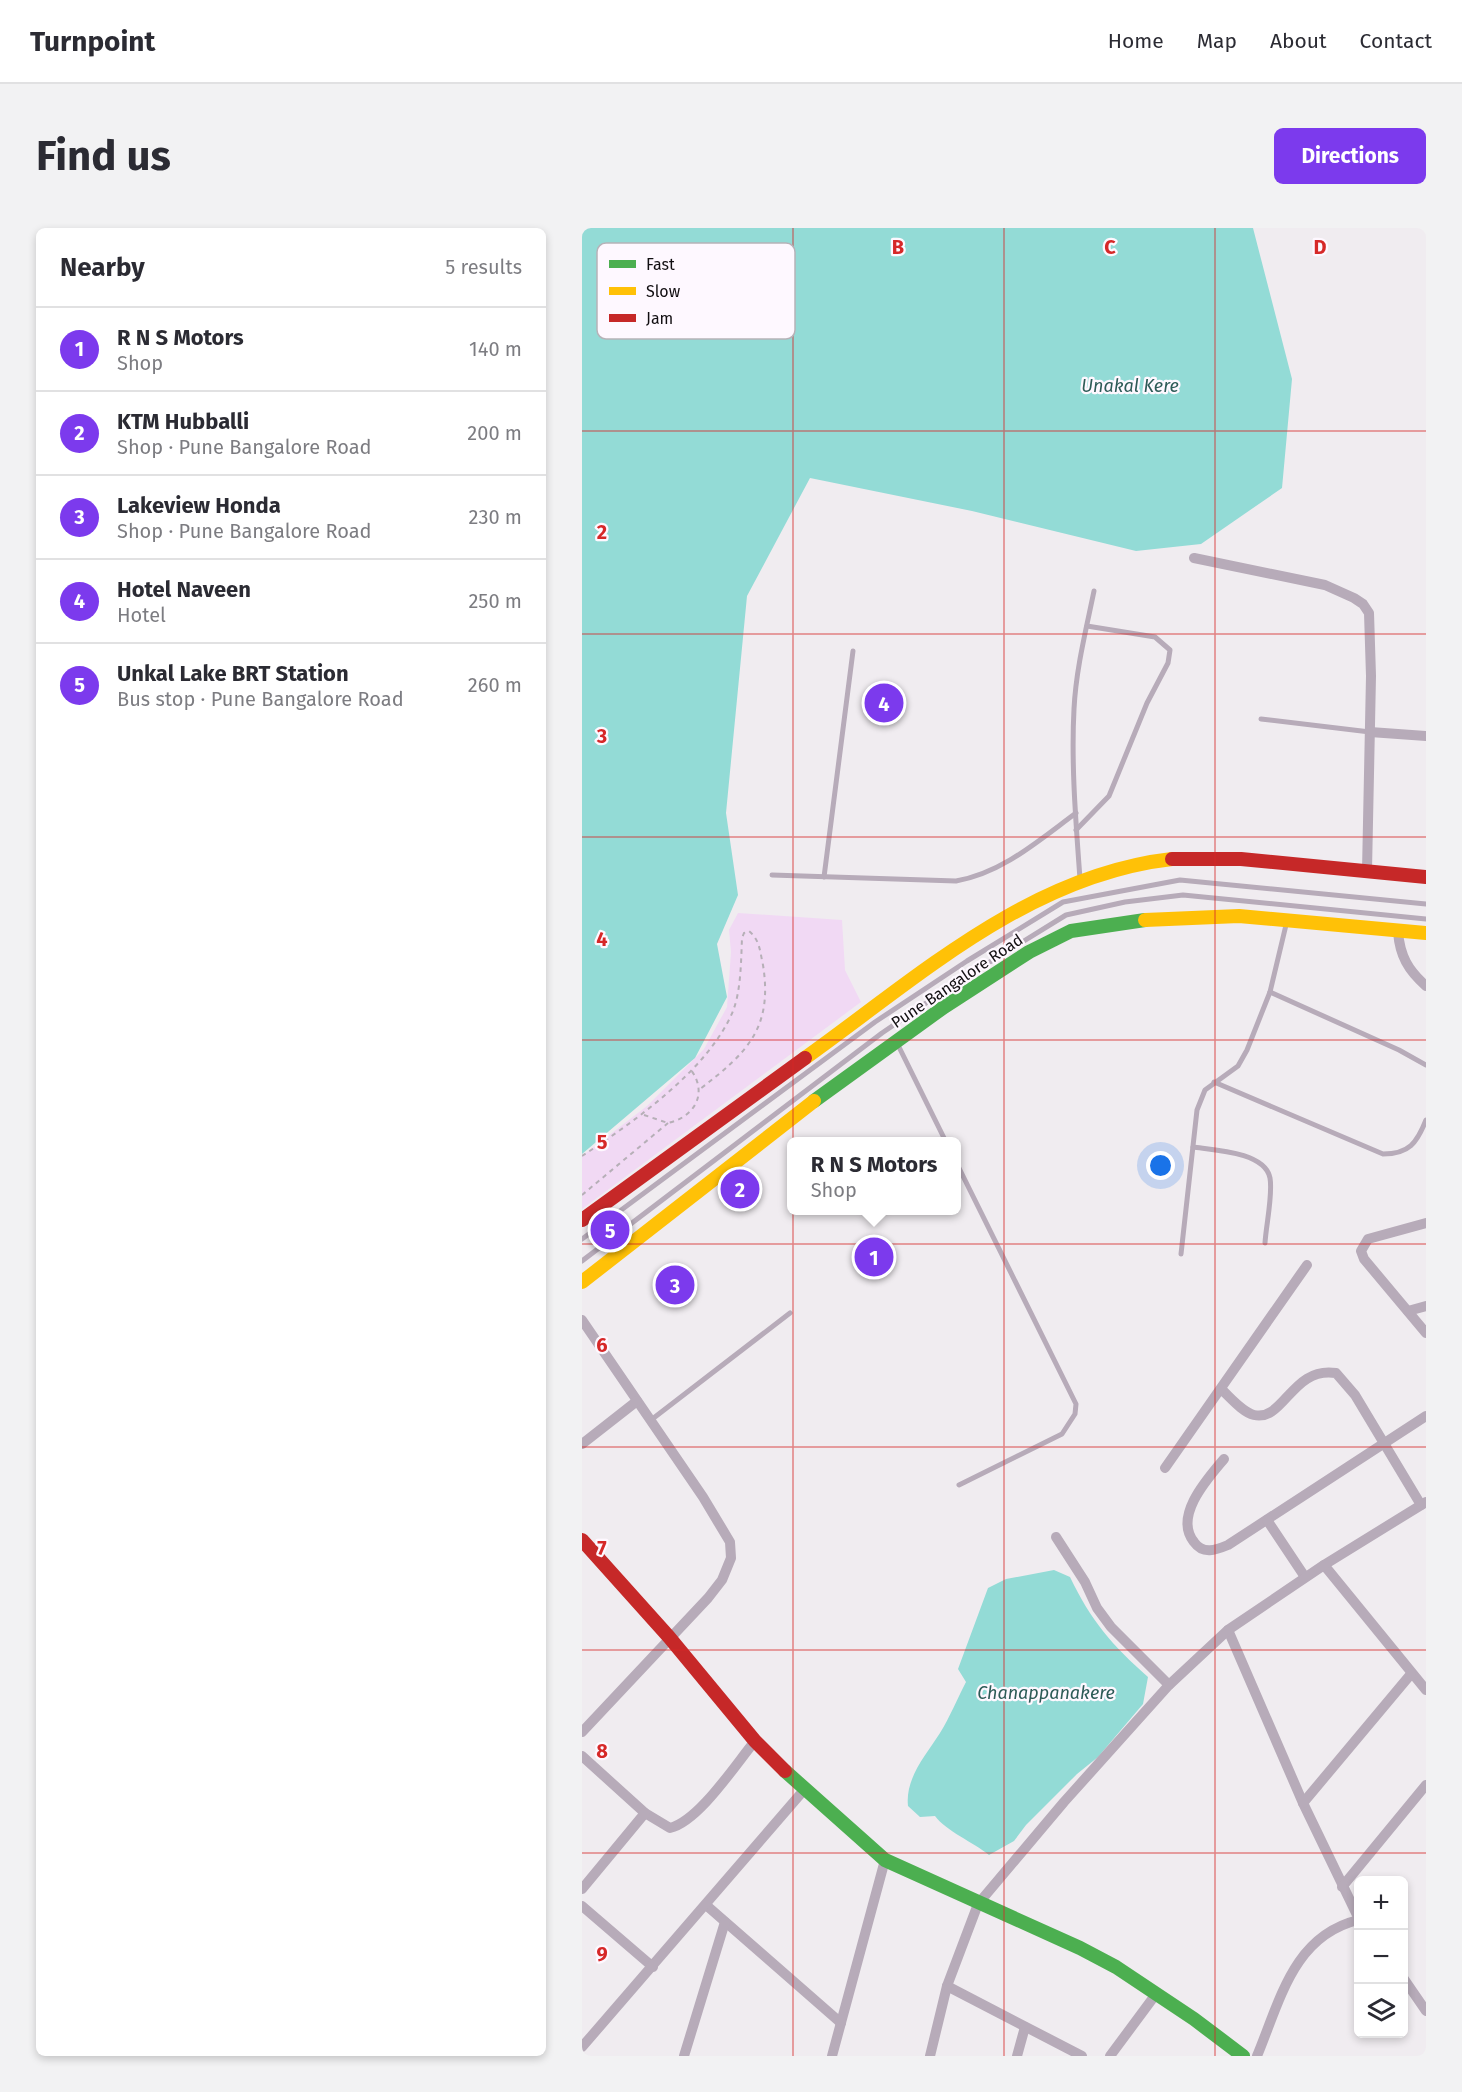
<!DOCTYPE html>
<html lang="en">
<head>
<meta charset="utf-8">
<style>
	:root { --surface:#fff; --page:#f2f2f3; --text:#2b2b33; --muted:#7c7c81; --line:#e1e1e2; --accent:#7c3aed }
	body { margin:0; font-family:"Fira Sans",sans-serif; background:var(--page); color:var(--text) }
	.controls { position:absolute; right:18px; bottom:18px; display:grid; overflow:hidden; border-radius:9px; box-shadow:0 3px 9px #0003 }
	.controls button { width:54px; height:54px; display:grid; place-items:center; padding:0; border:0; border-bottom:2px solid var(--line); background:var(--surface); color:var(--text); font:30px sans-serif }
	.you { position:absolute; left:579px; top:938px; width:21px; height:21px; margin:-15px; border:4px solid #fff; border-radius:50%; background:#1a73e8; box-shadow:0 0 0 9px #1a73e833 }
	.badge { display:grid; place-items:center; width:39px; height:39px; border-radius:50%; background:var(--accent); color:#fff; font-size:20px; font-weight:700 }
	.pin { position:absolute; translate:-50% -50%; border:3px solid #fff; box-shadow:0 2px 6px #0006 }
	.popup { position:absolute; left:205px; top:909px; width:174px; height:78px; box-sizing:border-box; display:grid; place-content:center; border-radius:9px; background:var(--surface); filter:drop-shadow(0 2px 4px #0005); font-size:20px; white-space:nowrap; color:var(--muted) }
	.popup b { font-size:22px; color:var(--text) }
	.popup::after { content:''; position:absolute; left:50%; top:100%; margin-left:-12px; border:12px solid transparent; border-top-color:var(--surface) }
	.list { margin:0; padding:0; list-style:none }
	h2 { display:flex; justify-content:space-between; align-items:center; height:78px; margin:0; padding:0 24px; font-size:26px }
	h2 small { font-size:20px; font-weight:400; color:var(--muted) }
	.list li { display:grid; grid-template-columns:39px 1fr auto; gap:18px; align-items:center; box-sizing:border-box; height:84px; padding:0 24px; border-top:2px solid var(--line) }
	.list b { display:block; font-size:22px; white-space:nowrap }
	.list p { margin:0; font-size:20px; white-space:nowrap; color:var(--muted) }
	.list em { font-size:20px; font-style:normal; color:var(--muted) }
	.icon { flex:none; width:33px; height:33px; fill:none; stroke:currentColor; stroke-width:2; stroke-linecap:round; stroke-linejoin:round }
	.map { position:relative; flex:none; width:844px; height:1828px; overflow:hidden; border-radius:9px }
	header { display:flex; align-items:center; gap:36px; box-sizing:border-box; height:84px; padding:0 30px; background:var(--surface); border-bottom:2px solid var(--line) }
	header strong { font-size:28px }
	nav { display:flex; gap:33px; margin-inline-start:auto; font-size:21px }
	.intro { display:flex; align-items:center; justify-content:space-between; box-sizing:border-box; height:144px; padding:0 36px }
	h1 { margin:0; font-size:42px }
	.button { padding:15px 27px; border-radius:9px; background:var(--accent); color:#fff; font-size:21px; font-weight:700 }
	main { display:flex; gap:36px; padding:0 36px }
	aside { flex:1; background:var(--surface); border-radius:9px; box-shadow:0 3px 9px #0003 }
	.map>svg:first-child { display:block }
</style>
</head>
<body>
<header>
<strong>Turnpoint</strong>
<nav><a>Home</a><a>Map</a><a>About</a><a>Contact</a></nav>
</header>
<div class="intro"><h1>Find us</h1><a class="button">Directions</a></div>
<main>
<aside>
<h2>Nearby<small>5 results</small></h2>
<ul class="list">
<li><span class="badge">1</span><div><b>R N S Motors</b><p>Shop</p></div><em>140 m</em></li>
<li><span class="badge">2</span><div><b>KTM Hubballi</b><p>Shop · Pune Bangalore Road</p></div><em>200 m</em></li>
<li><span class="badge">3</span><div><b>Lakeview Honda</b><p>Shop · Pune Bangalore Road</p></div><em>230 m</em></li>
<li><span class="badge">4</span><div><b>Hotel Naveen</b><p>Hotel</p></div><em>250 m</em></li>
<li><span class="badge">5</span><div><b>Unkal Lake BRT Station</b><p>Bus stop · Pune Bangalore Road</p></div><em>260 m</em></li>
</ul>
</aside>
<div class="map">
<svg width="844" height="1828" viewBox="0 0 844 1828">
	<rect width="100%" height="100%" fill="#f0ecf0"/>
	<polygon fill="#f1d9f4" points="156,685 260,692 263,742 279,774 0,981 0,928 65,878 122,821 145,779 149,724 147,702"/>
	<g fill="#93dbd6">
		<polygon points="0,0 671,0 710,151 700,260 619,316 554,323 390,283 228,250 165,368 144,585 156,667 135,716 145,769 113,830 0,926"/>
		<path d="M472,1342l16,7c21,44 42,68 78,100l-5,27 -45,53 -21,17 -51,51 -12,16 -25,14c-16,-13 -43,-24 -54,-39l-15,1 -12,-11c-3,-28 18,-51 32,-73 10,-16 17,-34 26,-51l-8,-13 30,-81 18,-9z"/>
	</g>
	<g fill="none" stroke-linecap="round" stroke-linejoin="round">
		<g stroke="#b6afb7" stroke-width="2" stroke-dasharray="4.5 4.5" stroke-linecap="butt">
			<path d="M62,887l24,8c27,-6 40,-30 23,-53"/>
			<path d="M0,928c52,-34 127,-87 151,-145 8,-21 8,-49 9,-73l2,-5 5,-2c11,9 11,21 14,34 10,63 -16,88 -63,124"/>
			<polyline points="0,967 86,895"/>
		</g>
		<g stroke="#b7abb9" stroke-width="5">
			<polyline points="679,491 788,504"/>
			<polyline points="494,602 527,568 565,475 586,435 588,422 573,409 505,398"/>
			<path d="M190,647l184,6c46,-8 82,-40 120,-68"/>
			<polyline points="242,649 271,423"/>
			<path d="M498,651c-4,-56 -9,-114 -6,-170 2,-40 12,-79 20,-118"/>
			<polyline points="688,764 817,822 844,837"/>
			<polyline points="316,817 364,914"/>
			<path d="M632,854l169,72c26,0 34,-11 43,-34"/>
			<path d="M611,919c21,3 72,5 77,31 3,17 -4,47 -5,65"/>
			<polyline points="374,934 494,1176 493,1186 480,1206 377,1257"/>
			<polyline points="0,1011 293,794 385,733 481,674 598,652 844,676"/>
			<polyline points="599,1026 615,882 623,862 656,838 665,822 688,764 704,697"/>
			<polyline points="0,1033 300,805 369,758 484,687 543,674 601,667 844,691"/>
			<polyline points="69,1192 208,1085"/>
		</g>
		<g stroke="#b7abb9" stroke-width="10">
			<polyline points="612,330 743,357 772,370 781,376 787,385 789,448 785,643"/>
			<polyline points="788,504 844,508"/>
			<path d="M816,704c2,24 10,38 28,54"/>
			<polyline points="844,995 786,1011 779,1023 782,1031 844,1105"/>
			<polyline points="826,1083 844,1078"/>
			<polyline points="0,1092 121,1269 148,1314 149,1330 140,1352 126,1370 0,1504"/>
			<path d="M639,1161c9,8 21,23 33,26 30,7 38,-49 82,-42l19,22 66,110"/>
			<polyline points="0,1216 55,1173"/>
			<path d="M642,1231c-16,19 -51,57 -30,83 9,13 22,8 34,3l198,-129"/>
			<polyline points="583,1240 725,1037"/>
			<polyline points="685,1292 723,1349"/>
			<polyline points="474,1309 503,1354 515,1380 529,1399 587,1457"/>
			<polyline points="742,1337 844,1462"/>
			<polyline points="646,1402 721,1575 776,1689"/>
			<path d="M0,1528l63,57 25,15c29,-7 65,-63 85,-87"/>
			<polyline points="721,1575 829,1446"/>
			<polyline points="760,1659 844,1557"/>
			<polyline points="0,1661 63,1585"/>
			<polyline points="124,1677 259,1795"/>
			<polyline points="0,1678 71,1739"/>
			<polyline points="822,1751 844,1783"/>
			<polyline points="365,1758 500,1828"/>
			<polyline points="0,1819 222,1562"/>
			<polyline points="102,1828 143,1694"/>
			<polyline points="250,1828 303,1632"/>
			<polyline points="348,1828 365,1758 396,1676 482,1574 587,1457 646,1402 742,1337 844,1274"/>
			<polyline points="435,1828 443,1799"/>
			<polyline points="528,1828 574,1766"/>
			<path d="M675,1828c23,-55 36,-120 101,-136"/>
		</g>
		<g stroke="#4caf50" stroke-width="14">
			<polyline points="232,873 362,779 447,724 489,703 563,692"/>
			<polyline points="203,1543 303,1632 498,1720 534,1739 612,1791 661,1828"/>
		</g>
		<g stroke="#ffc107" stroke-width="14">
			<polyline points="563,692 657,688 844,705"/>
			<path d="M223,830c112,-80 224,-183 367,-199"/>
			<polyline points="0,1054 232,873"/>
		</g>
		<g stroke="#c62828" stroke-width="14">
			<polyline points="590,631 659,631 844,649"/>
			<polyline points="0,992 223,830"/>
			<polyline points="0,1312 87,1409 173,1513 203,1543"/>
		</g>
	</g>
	<path fill="none" stroke="#d62828" stroke-width="1.5" stroke-opacity="0.55" d="M211,0v1828M422,0v1828M633,0v1828M0,203h844M0,406h844M0,609h844M0,812h844M0,1016h844M0,1219h844M0,1422h844M0,1625h844"/>
	<g text-anchor="middle" dominant-baseline="central" stroke-width="4.5" stroke-linejoin="round" paint-order="stroke">
		<g font-size="16" fill="#110e11" stroke="#fef8ff">
			<text transform="translate(375 753) rotate(-34)">Pune Bangalore Road</text>
		</g>
		<g font-size="18" font-style="italic" fill="#2d5b57" stroke="#fef8ff">
			<text x="548" y="158">Unakal Kere</text>
			<text x="464" y="1465">Chanappanakere</text>
		</g>
	</g>
	<rect x="15" y="15" width="198" height="96" rx="9" fill="#fef8ff" stroke="#b7b2b8" stroke-width="1.5"/>
	<rect x="27" y="32" width="27" height="8" fill="#4caf50"/>
	<rect x="27" y="59" width="27" height="8" fill="#ffc107"/>
	<rect x="27" y="86" width="27" height="8" fill="#c62828"/>
	<g font-size="16" fill="#110e11">
		<text x="64" y="42">Fast</text>
		<text x="64" y="69">Slow</text>
		<text x="64" y="96">Jam</text>
	</g>
	<g font-size="20" text-anchor="middle" font-weight="bold" fill="#d62828" stroke="#fef8ff" stroke-width="4.5" stroke-linejoin="round" paint-order="stroke">
		<text x="316" y="26">B</text>
		<text x="528" y="26">C</text>
		<text x="738" y="26">D</text>
		<text x="20" y="311">2</text>
		<text x="20" y="515">3</text>
		<text x="20" y="718">4</text>
		<text x="20" y="921">5</text>
		<text x="20" y="1124">6</text>
		<text x="20" y="1327">7</text>
		<text x="20" y="1530">8</text>
		<text x="20" y="1733">9</text>
	</g>
</svg>
<div class="controls">
<button>+</button>
<button>−</button>
<button><svg class="icon" aria-label="layers" viewBox="0 0 24 24"><path d="M12 4l9 5-9 5-9-5zM3 14l9 5 9-5"/></svg></button>
</div>
<div class="you"></div>
<div class="pin badge" style="left:292px;top:1029px">1</div>
<div class="popup"><b>R N S Motors</b>Shop</div>
<div class="pin badge" style="left:158px;top:961px">2</div>
<div class="pin badge" style="left:93px;top:1057px">3</div>
<div class="pin badge" style="left:302px;top:475px">4</div>
<div class="pin badge" style="left:28px;top:1002px">5</div>
</div>
</main>
</body>
</html>
